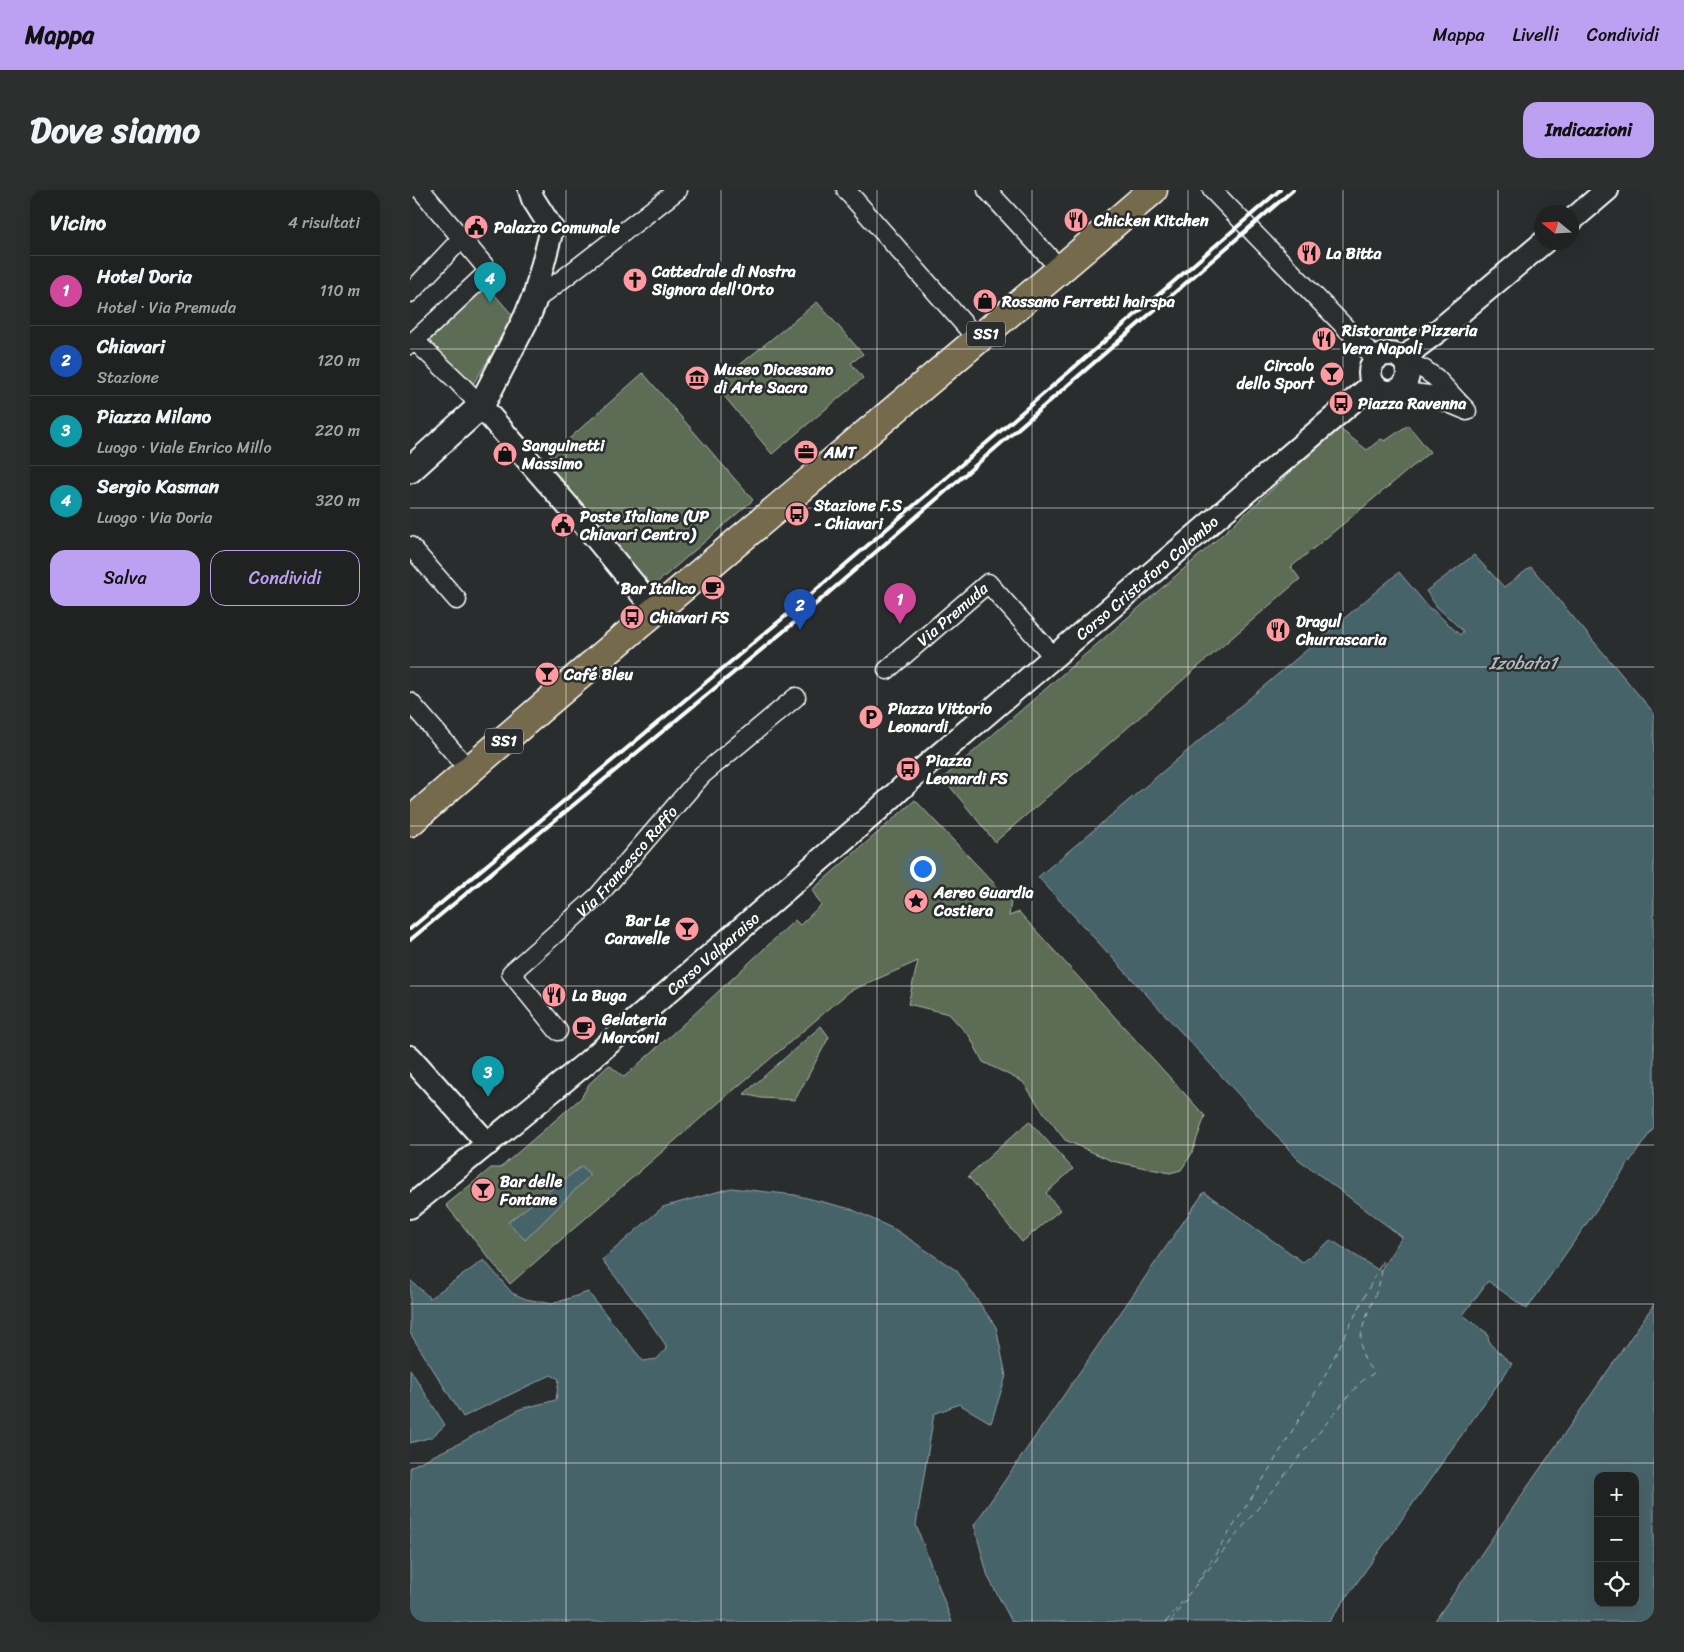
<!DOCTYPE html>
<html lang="it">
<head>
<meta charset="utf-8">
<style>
	:root { --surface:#202222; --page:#2d2f2f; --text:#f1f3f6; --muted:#a2a4a5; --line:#3d3f40; --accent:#bca0f2 }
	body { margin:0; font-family:Sriracha,sans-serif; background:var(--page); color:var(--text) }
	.controls { position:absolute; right:15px; bottom:15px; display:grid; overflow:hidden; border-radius:10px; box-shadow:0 5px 20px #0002 }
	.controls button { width:45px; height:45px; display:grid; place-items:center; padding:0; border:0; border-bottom:1px solid var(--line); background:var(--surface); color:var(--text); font:25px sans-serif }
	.compass { position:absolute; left:1124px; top:15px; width:45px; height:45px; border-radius:50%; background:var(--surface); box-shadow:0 5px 20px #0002; rotate:288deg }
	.you { position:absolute; left:512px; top:678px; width:18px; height:18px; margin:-12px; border:4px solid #fff; border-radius:50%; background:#1a73e8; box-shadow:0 0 0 8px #1a73e833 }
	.badge { display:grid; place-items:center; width:32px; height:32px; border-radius:50%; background:var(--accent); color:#fff; font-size:16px; font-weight:700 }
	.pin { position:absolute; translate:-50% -41px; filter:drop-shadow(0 1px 2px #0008) }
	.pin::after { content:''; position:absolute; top:26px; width:18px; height:15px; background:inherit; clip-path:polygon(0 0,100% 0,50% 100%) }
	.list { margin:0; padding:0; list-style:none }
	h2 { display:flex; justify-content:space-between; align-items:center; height:65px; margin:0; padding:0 20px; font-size:21px }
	h2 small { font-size:16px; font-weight:400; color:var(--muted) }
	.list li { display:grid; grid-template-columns:32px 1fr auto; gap:15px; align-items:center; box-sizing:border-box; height:70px; padding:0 20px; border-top:1px solid var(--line) }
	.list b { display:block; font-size:19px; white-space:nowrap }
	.list p { margin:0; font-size:16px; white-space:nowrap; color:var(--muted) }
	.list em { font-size:16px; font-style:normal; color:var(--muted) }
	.actions { display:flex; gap:10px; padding:15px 20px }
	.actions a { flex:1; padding:11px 0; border:1px solid var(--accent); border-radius:15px; text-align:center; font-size:18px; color:var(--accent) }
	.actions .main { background:var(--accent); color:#111 }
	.icon { flex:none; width:28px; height:28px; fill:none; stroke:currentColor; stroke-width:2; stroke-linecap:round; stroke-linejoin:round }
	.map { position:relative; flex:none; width:1244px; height:1432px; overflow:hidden; border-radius:15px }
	header { display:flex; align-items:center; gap:30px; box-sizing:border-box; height:70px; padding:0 25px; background:var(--accent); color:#111 }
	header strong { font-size:24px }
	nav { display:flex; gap:28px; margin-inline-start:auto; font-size:18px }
	.intro { display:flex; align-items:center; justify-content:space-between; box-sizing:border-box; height:120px; padding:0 30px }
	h1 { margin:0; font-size:35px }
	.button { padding:12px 22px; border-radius:15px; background:var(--accent); color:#111; font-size:18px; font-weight:700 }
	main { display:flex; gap:30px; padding:0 30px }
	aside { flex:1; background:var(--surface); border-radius:15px; box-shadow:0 5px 20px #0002 }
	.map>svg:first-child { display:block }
</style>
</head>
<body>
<header>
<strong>Mappa</strong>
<nav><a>Mappa</a><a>Livelli</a><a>Condividi</a></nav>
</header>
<div class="intro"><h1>Dove siamo</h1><a class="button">Indicazioni</a></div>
<main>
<aside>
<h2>Vicino<small>4 risultati</small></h2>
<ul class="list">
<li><span class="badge" style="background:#d1479c">1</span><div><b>Hotel Doria</b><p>Hotel · Via Premuda</p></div><em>110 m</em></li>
<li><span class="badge" style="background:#1a4fb4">2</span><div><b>Chiavari</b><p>Stazione</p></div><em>120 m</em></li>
<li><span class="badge" style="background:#0f9aa8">3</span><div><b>Piazza Milano</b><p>Luogo · Viale Enrico Millo</p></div><em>220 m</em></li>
<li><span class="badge" style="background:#0f9aa8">4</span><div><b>Sergio Kasman</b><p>Luogo · Via Doria</p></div><em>320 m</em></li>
</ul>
<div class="actions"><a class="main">Salva</a><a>Condividi</a></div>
</aside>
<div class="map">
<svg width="1244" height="1432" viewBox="0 0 1244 1432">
	<rect width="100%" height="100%" fill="#2a2d2e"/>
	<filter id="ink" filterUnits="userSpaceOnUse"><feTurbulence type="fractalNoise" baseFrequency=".02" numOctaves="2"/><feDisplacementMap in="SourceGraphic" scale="10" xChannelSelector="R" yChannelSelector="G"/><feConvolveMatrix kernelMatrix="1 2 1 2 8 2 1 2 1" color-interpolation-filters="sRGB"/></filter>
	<g filter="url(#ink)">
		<g fill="#5d6c54" stroke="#aeb6aa">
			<polygon points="77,96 105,128 61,197 14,150"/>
			<polygon points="407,112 453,164 441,173 453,188 362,264 305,195"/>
			<polygon points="233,183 343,310 241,398 134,271"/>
			<polygon points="998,235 1020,262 881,377 890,389 585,652 533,588 792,363 929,238 957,260 971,249 975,251"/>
			<polygon points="505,610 601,711 599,726 609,722 795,926 781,965 771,980 760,983 702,971 655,950 631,919 613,892 573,872 560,847 539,824 498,814 508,771 440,801 306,915 100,1094 36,1015 81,978 90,978 171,908 179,894 199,875 214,887 280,828 385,730 390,735 411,715 402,700"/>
			<polygon points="411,836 419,847 385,910 351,908 334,904"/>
			<polygon points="619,931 663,979 636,1003 650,1020 612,1052 558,986"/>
		</g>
		<g fill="#47646b" stroke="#91a2a6" fill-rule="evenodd">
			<polygon points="1064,365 1094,397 1121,377 1244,523 1244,937 1117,1119 1078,1091 1053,1125 1077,1143 1080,1154 1102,1174 919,1432 602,1432 578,1387 564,1335 794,1002 893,1072 921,1050 970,1081 992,1047 888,969 628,687 989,382 1020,419 1022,419 1050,445 1053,441 1027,417 1016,401"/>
			<polygon points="172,976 180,985 115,1050 98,1032"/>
			<polygon points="321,998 385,1005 441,1019 486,1040 547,1081 586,1137 596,1186 581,1233 549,1214 524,1224 506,1335 542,1432 0,1432 0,1277 52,1252 110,1219 146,1210 149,1189 141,1185 53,1227 0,1143 0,1090 20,1108 74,1070 102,1103 116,1109 142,1114 178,1102 233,1171 247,1169 256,1159 255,1154 227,1114 192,1070 253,1017"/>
			<path d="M1244,1114v318h-220zM1188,1286h37v127h-37z"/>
			<polygon points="0,1179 35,1235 22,1247 0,1253"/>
		</g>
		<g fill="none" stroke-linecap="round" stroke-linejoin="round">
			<g stroke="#acb9bc" stroke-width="1" stroke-dasharray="6 5" stroke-linecap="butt">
				<polyline points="787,1393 854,1288 911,1193 972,1072"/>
				<path d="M756,1432l185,-229 11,-12 12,-8c-35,-39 11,-72 8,-112"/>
				<polyline points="761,1432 778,1407"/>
			</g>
			<defs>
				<g id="minor">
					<polyline points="436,0 568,150"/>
					<polyline points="577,0 651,80"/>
					<polyline points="802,0 966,169"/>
					<polyline points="0,103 52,48"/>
					<polyline points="123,112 268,0"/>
					<polyline points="5,151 47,191 71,216"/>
					<polyline points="0,155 79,81 11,0"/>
					<polyline points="993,170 1015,180 1026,188 1057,221"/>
					<polyline points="986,201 1019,205 1053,219"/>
					<polyline points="0,356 47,410"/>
					<path id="s1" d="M477,480l101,-87 66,74"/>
					<polyline points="0,512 59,580"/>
					<path id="s2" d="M148,841l-47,-58 86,-76 105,-122 94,-78"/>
				</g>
				<g id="tertiary">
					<polyline points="120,0 123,9 142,39 123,112"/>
					<polyline points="1162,30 1197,0"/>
					<circle cx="979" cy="183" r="19"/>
					<polyline points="993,170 1008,156 1028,141 1134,52"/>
					<polyline points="71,216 185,347 246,421"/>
					<polyline points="0,867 78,954"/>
					<path id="s3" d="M0,1017l175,-143 294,-255 40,-37 454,-388"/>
				</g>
				<polyline id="secondary" points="0,280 71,216 117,127 123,112"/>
				<path id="primary" d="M0,632c244,-215 497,-419 743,-632"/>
			</defs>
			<use href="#minor" stroke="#fff" stroke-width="21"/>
			<use href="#tertiary" stroke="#fff" stroke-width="26"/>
			<use href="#secondary" stroke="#fff" stroke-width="29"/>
			<use href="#primary" stroke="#fff" stroke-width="31"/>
			<use href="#minor" stroke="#2a2d2e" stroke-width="18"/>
			<use href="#tertiary" stroke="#2a2d2e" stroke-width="22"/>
			<use href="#secondary" stroke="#2a2d2e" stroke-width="25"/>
			<use href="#primary" stroke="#756b4b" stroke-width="28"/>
			<g stroke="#fff" stroke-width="4">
				<polyline points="0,739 378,424 870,0"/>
				<polyline points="0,750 385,432 883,0"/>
			</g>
		</g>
	</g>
	<path fill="none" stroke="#fff" stroke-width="1" stroke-opacity="0.55" d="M156,0v1432M311,0v1432M467,0v1432M622,0v1432M778,0v1432M933,0v1432M1088,0v1432M0,159h1244M0,318h1244M0,477h1244M0,636h1244M0,796h1244M0,955h1244M0,1114h1244M0,1273h1244"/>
	<defs>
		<symbol id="restaurant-disc" viewBox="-11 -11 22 22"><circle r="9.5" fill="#ff9aa2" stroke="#2a2d2e"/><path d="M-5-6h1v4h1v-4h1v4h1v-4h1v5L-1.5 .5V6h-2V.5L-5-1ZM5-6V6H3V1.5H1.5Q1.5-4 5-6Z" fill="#111"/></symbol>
		<symbol id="civic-disc" viewBox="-11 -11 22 22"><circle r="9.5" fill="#ff9aa2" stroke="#2a2d2e"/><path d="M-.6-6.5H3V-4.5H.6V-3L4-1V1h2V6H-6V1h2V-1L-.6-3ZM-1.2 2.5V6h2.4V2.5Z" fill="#111"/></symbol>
		<symbol id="church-disc" viewBox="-11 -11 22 22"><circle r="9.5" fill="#ff9aa2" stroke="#2a2d2e"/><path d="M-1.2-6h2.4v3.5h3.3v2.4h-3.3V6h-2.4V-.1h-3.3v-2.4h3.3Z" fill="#111"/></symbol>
		<symbol id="shop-disc" viewBox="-11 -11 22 22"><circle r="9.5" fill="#ff9aa2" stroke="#2a2d2e"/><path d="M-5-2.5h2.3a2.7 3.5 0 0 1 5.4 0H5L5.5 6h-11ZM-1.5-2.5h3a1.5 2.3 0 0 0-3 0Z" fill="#111"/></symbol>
		<symbol id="bar-disc" viewBox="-11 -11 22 22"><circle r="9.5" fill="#ff9aa2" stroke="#2a2d2e"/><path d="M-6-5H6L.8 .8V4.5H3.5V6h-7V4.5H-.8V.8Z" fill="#111"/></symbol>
		<symbol id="museum-disc" viewBox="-11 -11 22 22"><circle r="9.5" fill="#ff9aa2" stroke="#2a2d2e"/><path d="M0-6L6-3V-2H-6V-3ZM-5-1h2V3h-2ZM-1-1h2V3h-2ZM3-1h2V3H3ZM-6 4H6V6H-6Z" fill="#111"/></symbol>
		<symbol id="bus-disc" viewBox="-11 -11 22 22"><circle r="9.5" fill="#ff9aa2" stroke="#2a2d2e"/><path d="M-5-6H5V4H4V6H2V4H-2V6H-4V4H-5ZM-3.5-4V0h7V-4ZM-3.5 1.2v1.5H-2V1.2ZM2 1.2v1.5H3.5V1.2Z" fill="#111"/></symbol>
		<symbol id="office-disc" viewBox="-11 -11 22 22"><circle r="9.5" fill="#ff9aa2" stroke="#2a2d2e"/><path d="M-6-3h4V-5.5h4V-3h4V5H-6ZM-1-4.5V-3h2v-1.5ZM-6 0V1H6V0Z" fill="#111"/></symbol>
		<symbol id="cafe-disc" viewBox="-11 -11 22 22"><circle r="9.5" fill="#ff9aa2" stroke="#2a2d2e"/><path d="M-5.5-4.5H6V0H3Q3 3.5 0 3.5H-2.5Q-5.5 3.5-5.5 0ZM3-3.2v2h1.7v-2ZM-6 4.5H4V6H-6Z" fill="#111"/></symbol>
		<symbol id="parking-disc" viewBox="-11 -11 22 22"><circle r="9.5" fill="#ff9aa2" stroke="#2a2d2e"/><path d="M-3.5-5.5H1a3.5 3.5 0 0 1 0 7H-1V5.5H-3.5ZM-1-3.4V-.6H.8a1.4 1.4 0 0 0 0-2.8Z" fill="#111"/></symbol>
		<symbol id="sight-disc" viewBox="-11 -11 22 22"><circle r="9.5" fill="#ff9aa2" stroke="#2a2d2e"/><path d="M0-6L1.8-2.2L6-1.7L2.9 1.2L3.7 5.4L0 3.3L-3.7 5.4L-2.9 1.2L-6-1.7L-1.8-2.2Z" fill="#111"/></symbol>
	</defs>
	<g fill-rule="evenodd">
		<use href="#restaurant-disc" x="652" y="16" width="28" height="28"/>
		<use href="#civic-disc" x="52" y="23" width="28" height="28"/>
		<use href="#restaurant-disc" x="885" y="49" width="28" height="28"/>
		<use href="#church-disc" x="211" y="76" width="28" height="28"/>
		<use href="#shop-disc" x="561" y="97" width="28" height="28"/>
		<use href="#restaurant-disc" x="900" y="135" width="28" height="28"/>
		<use href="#bar-disc" x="908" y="170" width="28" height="28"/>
		<use href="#museum-disc" x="273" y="174" width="28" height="28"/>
		<use href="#bus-disc" x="917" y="199" width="28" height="28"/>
		<use href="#office-disc" x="382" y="248" width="28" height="28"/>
		<use href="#shop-disc" x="81" y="250" width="28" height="28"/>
		<use href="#bus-disc" x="373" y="310" width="28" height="28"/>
		<use href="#civic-disc" x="139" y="321" width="28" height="28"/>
		<use href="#cafe-disc" x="289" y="384" width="28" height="28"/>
		<use href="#bus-disc" x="208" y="413" width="28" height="28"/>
		<use href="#restaurant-disc" x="854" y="426" width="28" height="28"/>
		<use href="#bar-disc" x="123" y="470" width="28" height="28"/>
		<use href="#parking-disc" x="447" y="513" width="28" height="28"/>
		<use href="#bus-disc" x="484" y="565" width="28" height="28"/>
		<use href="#sight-disc" x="492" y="697" width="28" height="28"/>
		<use href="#bar-disc" x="263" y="725" width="28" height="28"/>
		<use href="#restaurant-disc" x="130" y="791" width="28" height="28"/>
		<use href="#cafe-disc" x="160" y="824" width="28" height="28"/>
		<use href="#bar-disc" x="59" y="986" width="28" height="28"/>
	</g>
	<g text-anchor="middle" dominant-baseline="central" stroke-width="5" stroke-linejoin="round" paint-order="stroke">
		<g fill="#2a2d2e" stroke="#bfc0c0" stroke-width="1">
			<rect x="557" y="131.5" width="38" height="25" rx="4"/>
			<rect x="75" y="538.5" width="38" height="25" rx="4"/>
		</g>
		<g font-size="15" font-weight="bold" fill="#fff">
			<text x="576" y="144">SS1</text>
			<text x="94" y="551">SS1</text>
		</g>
		<g font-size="16" font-weight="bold" fill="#fff" stroke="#2a2d2e" text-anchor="start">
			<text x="684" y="30">Chicken Kitchen</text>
			<text x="84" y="37">Palazzo Comunale</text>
			<text x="916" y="63">La Bitta</text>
			<text x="242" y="81">Cattedrale di Nostra<tspan x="242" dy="18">Signora dell'Orto</tspan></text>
			<text x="592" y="111">Rossano Ferretti hairspa</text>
			<text x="932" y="140">Ristorante Pizzeria<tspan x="932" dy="18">Vera Napoli</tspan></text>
			<text x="904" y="175" text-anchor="end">Circolo<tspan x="904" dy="18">dello Sport</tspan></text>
			<text x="304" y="179">Museo Diocesano<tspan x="304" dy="18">di Arte Sacra</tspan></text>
			<text x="948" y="213">Piazza Ravenna</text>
			<text x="112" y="255">Sanguinetti<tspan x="112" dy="18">Massimo</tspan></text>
			<text x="414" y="262">AMT</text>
			<text x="404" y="315">Stazione F.S<tspan x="404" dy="18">- Chiavari</tspan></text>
			<text x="170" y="326">Poste Italiane (UP<tspan x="170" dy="18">Chiavari Centro)</tspan></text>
			<text x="286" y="398" text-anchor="end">Bar Italico</text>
			<text x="240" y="427">Chiavari FS</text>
			<text x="886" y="431">Dragul<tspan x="886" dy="18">Churrascaria</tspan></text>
			<text x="154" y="484">Café Bleu</text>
			<text x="478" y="518">Piazza Vittorio<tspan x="478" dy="18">Leonardi</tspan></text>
			<text x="516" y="570">Piazza<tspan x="516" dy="18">Leonardi FS</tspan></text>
			<text x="524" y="702">Aereo Guardia<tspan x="524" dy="18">Costiera</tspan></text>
			<text x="260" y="730" text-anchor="end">Bar Le<tspan x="260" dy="18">Caravelle</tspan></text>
			<text x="162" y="805">La Buga</text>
			<text x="192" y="829">Gelateria<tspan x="192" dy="18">Marconi</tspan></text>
			<text x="90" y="991">Bar delle<tspan x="90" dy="18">Fontane</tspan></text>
		</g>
		<g font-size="16" fill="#fff" stroke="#2a2d2e">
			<text stroke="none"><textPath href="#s3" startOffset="969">Corso Cristoforo Colombo</textPath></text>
			<text stroke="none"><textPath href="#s1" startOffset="86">Via Premuda</textPath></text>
			<text stroke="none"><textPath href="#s2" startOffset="236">Via Francesco Raffo</textPath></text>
			<text stroke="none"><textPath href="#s3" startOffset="395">Corso Valparaiso</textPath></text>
		</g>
		<g font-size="18" font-style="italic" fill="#acb9bc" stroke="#2a2d2e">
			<text x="1113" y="473">Izobata1</text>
		</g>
	</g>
</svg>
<div class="controls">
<button>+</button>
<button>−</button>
<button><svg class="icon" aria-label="locate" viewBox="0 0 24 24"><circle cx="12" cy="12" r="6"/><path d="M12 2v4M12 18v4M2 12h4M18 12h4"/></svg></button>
</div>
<svg class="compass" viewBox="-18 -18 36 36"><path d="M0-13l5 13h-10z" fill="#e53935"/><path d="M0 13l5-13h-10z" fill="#a2a4a5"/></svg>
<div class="you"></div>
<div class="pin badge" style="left:490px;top:434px;background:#d1479c">1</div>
<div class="pin badge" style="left:390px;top:440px;background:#1a4fb4">2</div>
<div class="pin badge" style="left:78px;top:907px;background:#0f9aa8">3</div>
<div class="pin badge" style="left:80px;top:113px;background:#0f9aa8">4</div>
</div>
</main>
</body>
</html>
